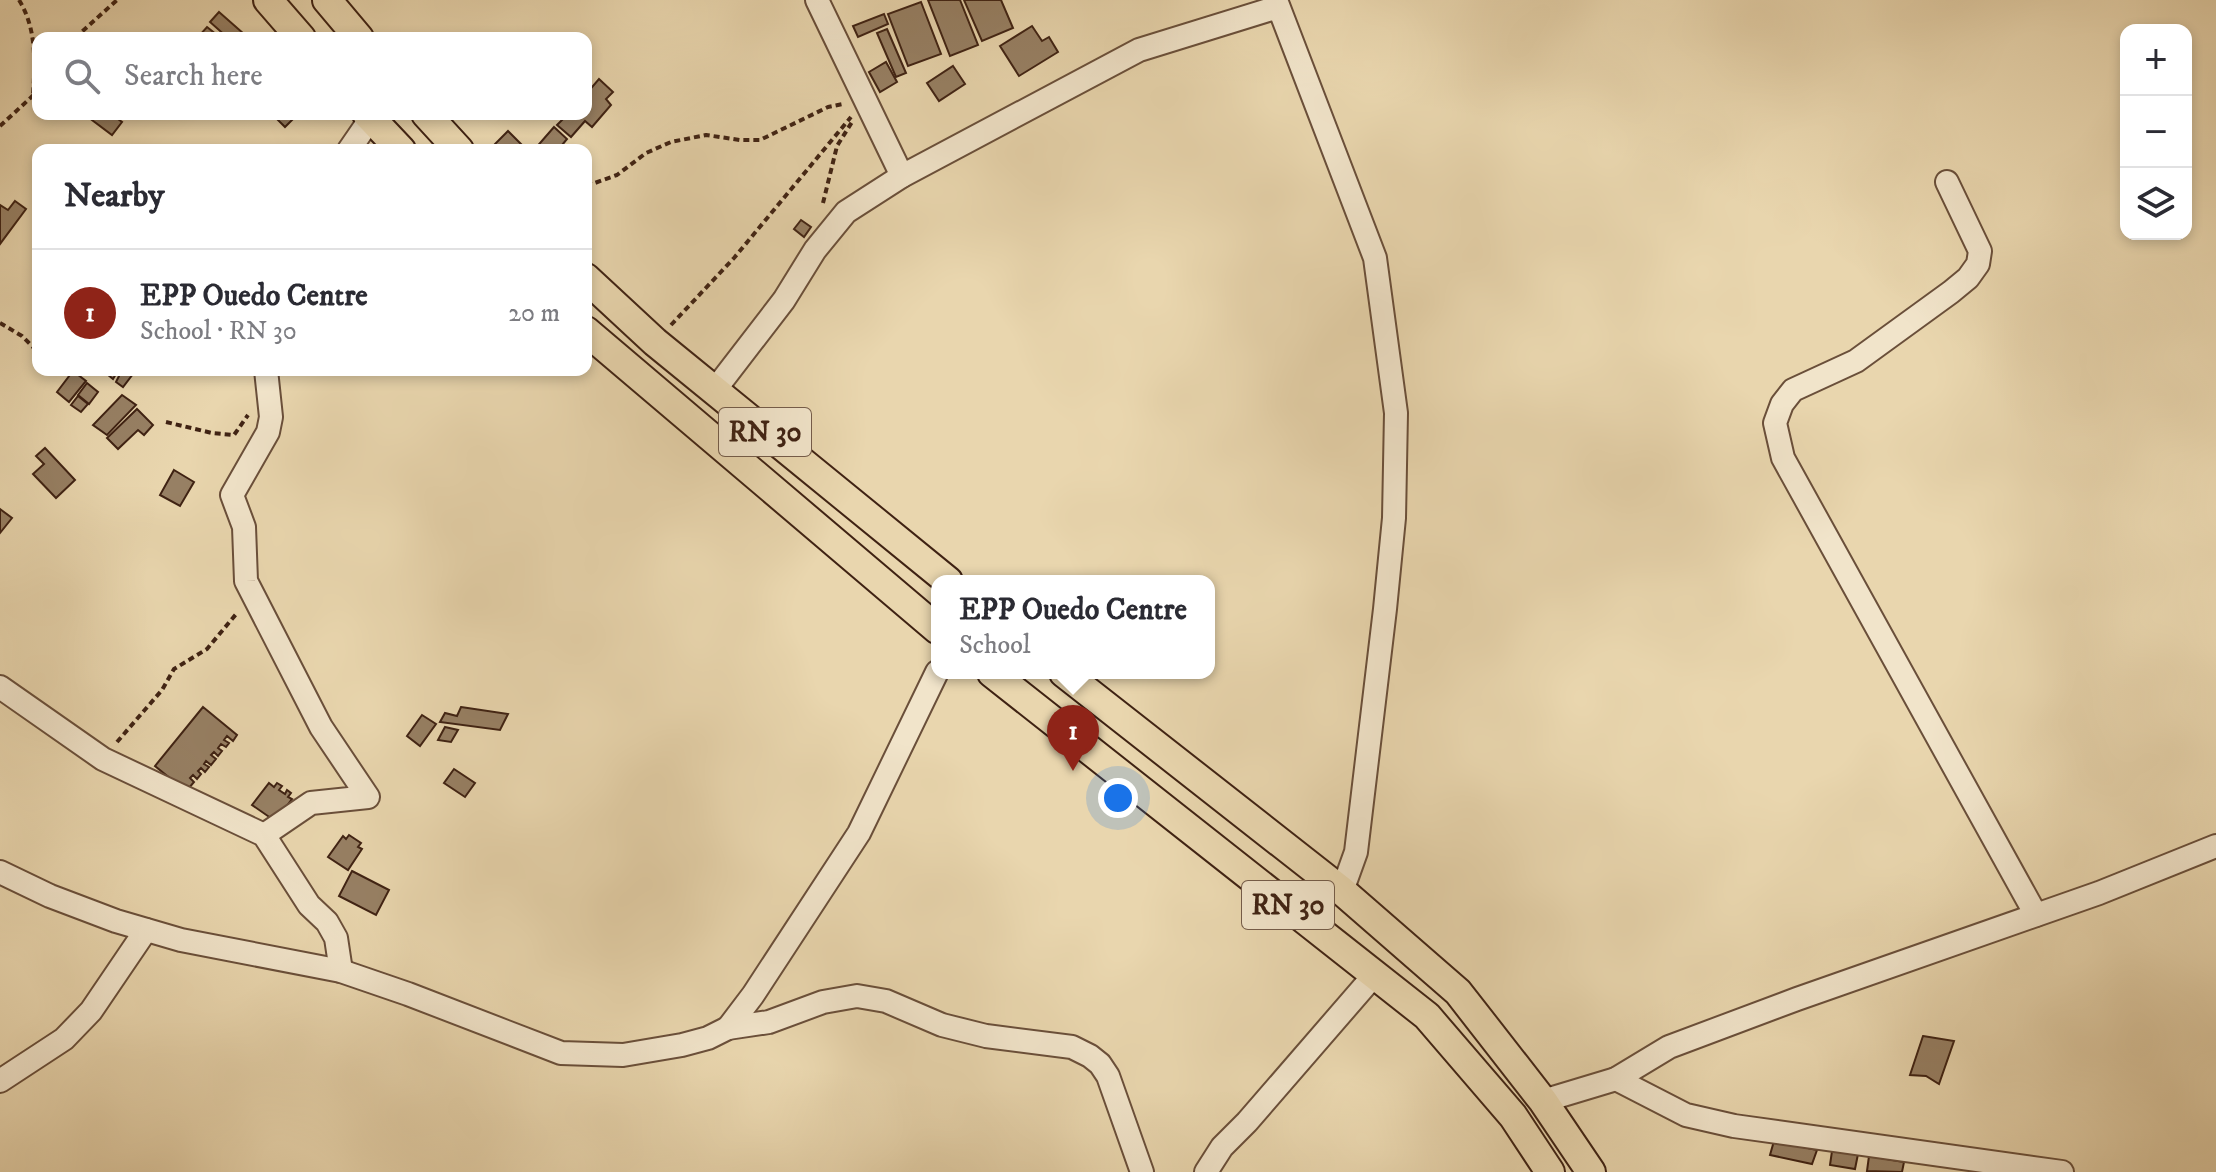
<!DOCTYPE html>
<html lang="en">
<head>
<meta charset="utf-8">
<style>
	:root { --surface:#fff; --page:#f2f2f3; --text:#2b2b33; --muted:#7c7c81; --line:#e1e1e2; --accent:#8f2418 }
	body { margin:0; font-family:"IM FELL DW Pica",serif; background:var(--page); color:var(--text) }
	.controls { position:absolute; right:24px; top:24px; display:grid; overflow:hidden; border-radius:16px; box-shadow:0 4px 12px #0003 }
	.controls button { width:72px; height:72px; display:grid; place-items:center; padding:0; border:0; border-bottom:2px solid var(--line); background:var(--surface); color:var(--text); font:40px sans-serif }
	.you { position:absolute; left:1118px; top:798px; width:28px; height:28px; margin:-20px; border:6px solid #fff; border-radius:50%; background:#1a73e8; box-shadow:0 0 0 12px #1a73e833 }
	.badge { display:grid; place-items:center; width:52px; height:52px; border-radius:50%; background:var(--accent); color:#fff; font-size:26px; font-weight:700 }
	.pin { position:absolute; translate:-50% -66px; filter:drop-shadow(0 2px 4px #0008) }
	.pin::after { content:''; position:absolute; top:42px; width:28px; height:24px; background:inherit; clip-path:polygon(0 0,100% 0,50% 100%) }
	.popup { position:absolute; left:931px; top:575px; width:284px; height:104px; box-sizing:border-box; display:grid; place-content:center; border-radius:16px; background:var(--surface); filter:drop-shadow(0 2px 6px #0005); font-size:26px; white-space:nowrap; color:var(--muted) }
	.popup b { font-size:30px; color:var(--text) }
	.popup::after { content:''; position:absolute; left:50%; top:100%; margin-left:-16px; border:16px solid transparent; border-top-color:var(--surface) }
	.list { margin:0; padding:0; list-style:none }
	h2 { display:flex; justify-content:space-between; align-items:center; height:104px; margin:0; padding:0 32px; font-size:34px }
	h2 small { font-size:26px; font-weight:400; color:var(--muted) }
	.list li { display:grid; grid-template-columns:52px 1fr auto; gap:24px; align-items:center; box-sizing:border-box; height:128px; padding:0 32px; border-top:2px solid var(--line) }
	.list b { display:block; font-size:30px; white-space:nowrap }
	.list p { margin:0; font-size:26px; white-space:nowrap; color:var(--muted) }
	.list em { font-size:26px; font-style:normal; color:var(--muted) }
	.icon { flex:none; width:44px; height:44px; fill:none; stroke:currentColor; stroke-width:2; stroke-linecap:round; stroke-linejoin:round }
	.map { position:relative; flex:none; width:2216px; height:1172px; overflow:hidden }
	.search { position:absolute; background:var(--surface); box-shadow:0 4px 12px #0003; left:32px; top:32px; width:560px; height:88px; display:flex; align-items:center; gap:20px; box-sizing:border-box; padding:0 28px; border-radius:16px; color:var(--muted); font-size:30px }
	.panel { position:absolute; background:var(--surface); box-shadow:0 4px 12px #0003; left:32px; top:144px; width:560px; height:232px; border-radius:16px }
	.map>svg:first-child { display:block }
</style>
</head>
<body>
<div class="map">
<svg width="2216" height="1172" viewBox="0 0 2216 1172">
	<rect width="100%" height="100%" fill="#e9d6ae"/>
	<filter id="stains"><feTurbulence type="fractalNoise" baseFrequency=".0025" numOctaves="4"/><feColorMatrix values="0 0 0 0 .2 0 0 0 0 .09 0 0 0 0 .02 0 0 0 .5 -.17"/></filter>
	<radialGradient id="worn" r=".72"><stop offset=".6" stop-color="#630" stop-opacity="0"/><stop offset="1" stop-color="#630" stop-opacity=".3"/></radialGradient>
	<g fill="#978064" stroke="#3f2213" stroke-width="2">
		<polygon points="928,0 960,0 978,45 950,56"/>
		<polygon points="964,0 1001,0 1013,28 982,41"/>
		<polygon points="921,2 941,54 908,66 888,14"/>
		<polygon points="219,12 244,34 240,38 228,38 210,22"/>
		<polygon points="884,14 888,24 858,37 853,26"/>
		<polygon points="1032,26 1042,41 1049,37 1058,52 1019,76 1000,46"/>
		<polygon points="207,27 217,35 215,38 199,36"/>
		<polygon points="887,29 906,73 896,77 877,33"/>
		<polygon points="886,62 897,82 880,92 869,72"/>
		<polygon points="953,66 965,84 939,101 927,83"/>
		<polygon points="599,79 613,92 606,99 611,105 592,127 585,121 571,137 557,125 568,114 586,114 586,94"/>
		<polygon points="84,114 111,114 122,122 112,135"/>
		<polygon points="276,114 298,114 285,127 274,116"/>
		<polygon points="554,127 567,139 558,150 534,150"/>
		<polygon points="508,131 527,150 494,150 491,148"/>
		<polygon points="15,201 26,209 0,244 0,205 8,210"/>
		<polygon points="801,220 811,227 804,237 794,229"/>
		<polygon points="110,370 136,370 123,387 116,382 119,376 116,374 113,379 107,374"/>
		<polygon points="73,371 86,381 69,402 57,392"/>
		<polygon points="87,383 98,392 89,404 78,395"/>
		<polygon points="122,395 136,405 107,435 93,425"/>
		<polygon points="78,396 88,404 81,412 71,405"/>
		<polygon points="137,409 153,425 144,435 138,430 118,449 107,438"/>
		<polygon points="45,448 75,480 56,498 33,474 44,464 36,456"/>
		<polygon points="174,470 194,482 180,506 160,495"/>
		<polygon points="0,509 12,518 0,533"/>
		<polygon points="203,707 237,735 233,741 227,736 224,740 229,743 226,747 221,744 218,748 222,751 218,756 214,752 211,755 216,759 211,765 206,761 204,764 209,767 205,772 201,768 198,771 201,774 197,779 193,775 190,778 194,782 189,788 184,785 182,788 155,766"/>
		<polygon points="461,707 508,714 500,730 440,722 445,713 457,716"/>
		<polygon points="422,715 436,724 420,746 407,736"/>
		<polygon points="445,727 458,730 451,742 438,740"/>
		<polygon points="454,769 475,783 465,797 444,783"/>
		<polygon points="269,783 274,787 277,783 282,786 279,790 285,794 287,790 291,793 288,797 292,799 275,821 252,805"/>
		<polygon points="349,835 361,843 358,847 362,849 348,870 328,857 343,836 346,839"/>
		<polygon points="352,871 389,890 376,915 339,896"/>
		<polygon points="1923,1036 1954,1041 1939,1084 1926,1076 1910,1075"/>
		<polygon points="1774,1141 1817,1150 1812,1164 1770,1155"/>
		<polygon points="1832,1151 1858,1154 1855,1169 1830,1165"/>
		<polygon points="1869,1156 1904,1162 1902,1172 1867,1171"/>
	</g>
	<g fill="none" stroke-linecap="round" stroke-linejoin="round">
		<defs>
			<g id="minor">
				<polyline points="817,0 902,176"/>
				<polyline points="1276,0 1375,258 1396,413 1394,518 1385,609 1356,852 1342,891"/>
				<polyline points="349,150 371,118"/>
				<polyline points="1947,182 1980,251 1978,264 1968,278 1951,292 1856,361 1793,390 1782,404 1775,423 1783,458 2036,915"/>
				<polyline points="714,391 784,300 815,250 846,212 902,176 1139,50 1278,7"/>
				<polyline points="0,687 103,759 264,835 309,905 327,922 336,938 341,971"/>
				<polyline points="264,835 311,803 368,797 321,727 246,581 244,527 232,495 268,432 271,417 266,370"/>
				<polyline points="0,872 50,896 116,921 181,940 341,971 408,994 561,1053 623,1055 682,1045 708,1038 728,1028 769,1022 823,1002 857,996 886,1001 942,1025 986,1036 1072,1047 1090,1056 1100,1064 1108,1076 1142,1172"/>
				<polyline points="728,1028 753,995 859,833 937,672"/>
				<polyline points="1616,1079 1686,1115 1734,1126 2062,1172"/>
				<polyline points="0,1081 64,1039 91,1011 146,930"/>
				<polyline points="1543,1101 1616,1079 1669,1047 1797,999 2099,893 2216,846"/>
				<polyline points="1206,1172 1222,1147 1247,1122 1376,973"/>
			</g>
			<g id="major">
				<polyline points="268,0 301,38"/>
				<polyline points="327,0 359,38"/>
				<polyline points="367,114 401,150"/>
				<polyline points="426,114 459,150"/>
				<polyline points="586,278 655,342 948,581"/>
				<polyline points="586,331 937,629"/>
				<polyline points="992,673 1427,1016 1513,1116 1550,1172"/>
				<polyline points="1064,673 1342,891 1458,992 1543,1101 1591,1172"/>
			</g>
		</defs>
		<use href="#minor" stroke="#6a4f3a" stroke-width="26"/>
		<use href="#major" stroke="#3f2213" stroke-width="32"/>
		<g stroke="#3f2213" stroke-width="4" stroke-dasharray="6 4" stroke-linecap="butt">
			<path d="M19,0c18,29 16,63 14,96"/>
			<polyline points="75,38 117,0"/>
			<polyline points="0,126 38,91"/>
			<polyline points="586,182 592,184 617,175 646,153 671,142 706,135 740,140 760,140 828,107 843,104"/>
			<polyline points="823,203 837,146 852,122"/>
			<polyline points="0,323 22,336 38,352"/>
			<polyline points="671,325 734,258 851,117"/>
			<polyline points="166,422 212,433 234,435 248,415"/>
			<polyline points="117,742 162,690 174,669 207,649 237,613"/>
		</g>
		<use href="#minor" stroke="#f1e4ca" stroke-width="22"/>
		<use href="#major" stroke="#e9d6ae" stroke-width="28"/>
	</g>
	<g text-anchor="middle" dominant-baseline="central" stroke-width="6" stroke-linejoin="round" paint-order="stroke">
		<g fill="#f1e4ca" stroke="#745c4a" stroke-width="2">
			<rect x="719" y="408" width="92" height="48" rx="6"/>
			<rect x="1242" y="881" width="92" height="48" rx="6"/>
		</g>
		<g font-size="28" font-weight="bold" fill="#3f2213">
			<text x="765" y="432">RN 30</text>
			<text x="1288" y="905">RN 30</text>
		</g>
	</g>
	<rect width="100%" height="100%" filter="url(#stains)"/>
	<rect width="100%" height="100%" fill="url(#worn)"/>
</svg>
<div class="controls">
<button>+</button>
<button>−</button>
<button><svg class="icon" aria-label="layers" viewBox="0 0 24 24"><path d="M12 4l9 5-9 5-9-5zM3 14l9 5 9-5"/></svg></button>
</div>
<div class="you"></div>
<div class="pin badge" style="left:1073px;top:771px">1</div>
<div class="popup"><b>EPP Ouedo Centre</b>School</div>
<div class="search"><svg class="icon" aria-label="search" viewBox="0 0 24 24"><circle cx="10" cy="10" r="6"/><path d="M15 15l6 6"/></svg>Search here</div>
<section class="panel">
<h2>Nearby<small></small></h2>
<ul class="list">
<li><span class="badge">1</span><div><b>EPP Ouedo Centre</b><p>School · RN 30</p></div><em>20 m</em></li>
</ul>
</section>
</div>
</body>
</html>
